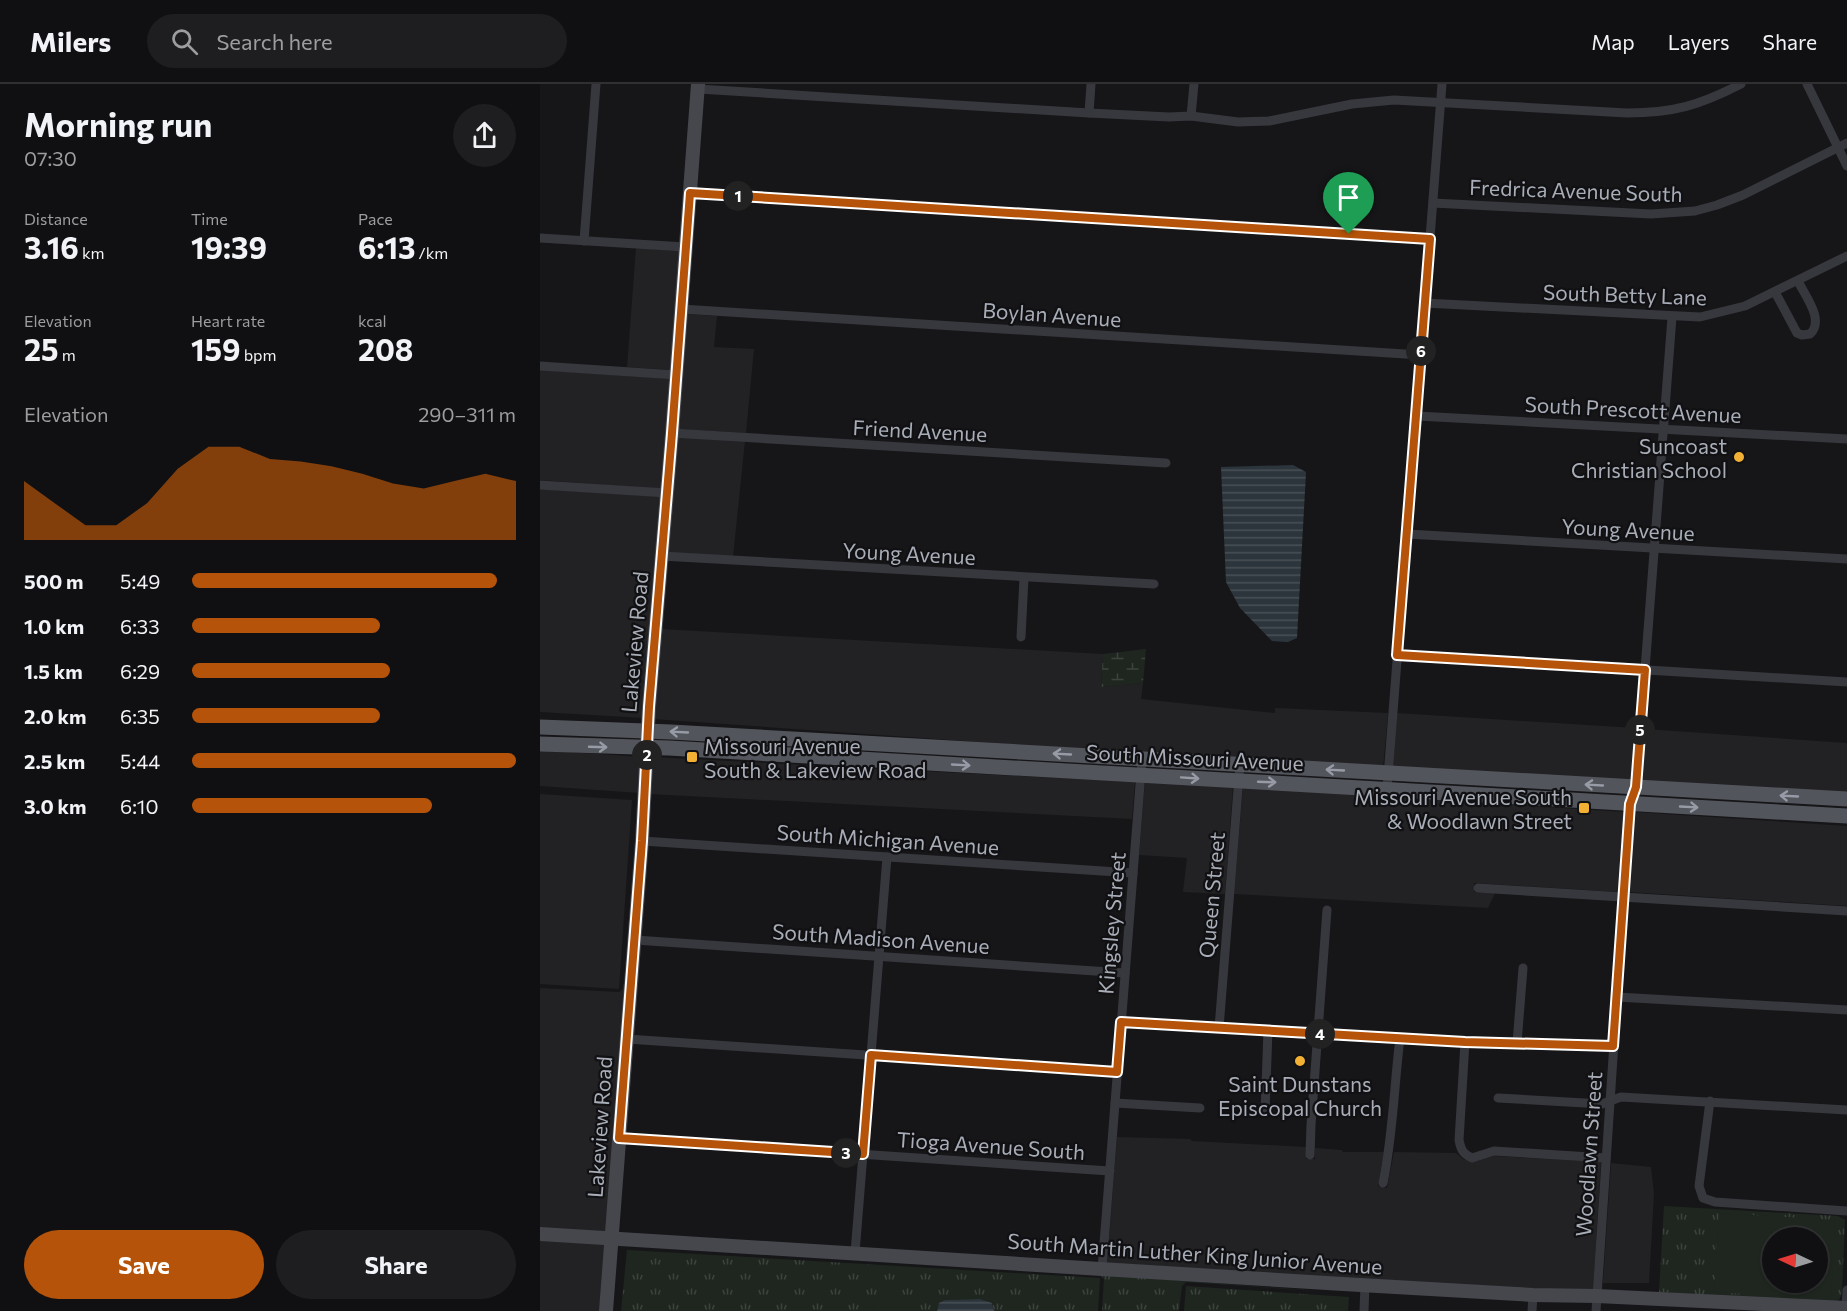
<!DOCTYPE html>
<meta charset="utf-8">
<style>
:root{--surface:#101012;--page:#1e1e20;--text:#f1f3f6;--muted:#9c9d9f;--line:#303032;--accent:#b45309}
body{margin:0;font-family:Commissioner,sans-serif;background:var(--page);color:var(--text);height:100vh;display:flex;flex-direction:column;font-size:22px;white-space:nowrap}
*{box-sizing:border-box;margin:0}
p{font-size:20px;color:var(--muted)}
.icon{flex:none;width:33px;height:33px;fill:none;stroke:currentColor;stroke-width:2;stroke-linecap:round;stroke-linejoin:round}
.map{position:relative;flex:1;overflow:hidden}
.side{display:flex;flex-direction:column;background:var(--surface);width:540px}
.side>*{flex:none}
.needle{width:39px;rotate:274deg}
.tools{position:absolute;left:1222px;top:1143px;display:grid;gap:12px}
.tools a{display:grid;place-items:center;width:66px;height:66px;border-radius:50%;background:var(--surface);box-shadow:0 2px 4px #0004,0 0 0 2px var(--line);font-size:30px}
.pin{position:absolute;display:grid;place-items:center;width:51px;height:51px;color:#fff;margin:-62px -26px;border-radius:50% 50% 50% 0;rotate:-45deg;box-shadow:0 0 6px #0007}
.pin .icon{rotate:45deg}
.km{position:absolute;width:30px;height:30px;margin:-15px;border-radius:50%;background:#222;color:#fff;font-size:16px;line-height:30px;text-align:center}
.round{display:grid;place-items:center;flex:none;width:63px;height:63px;border-radius:32px;background:var(--page)}
.head{display:flex;align-items:center;justify-content:space-between;height:102px;padding:0 24px}
h1{font-size:33px;font-weight:700;line-height:45px}
.metrics{display:grid;grid-template-columns:repeat(3,1fr);gap:9px;height:102px;padding:6px 24px}
.metrics div{display:grid;align-content:center}
.metrics b{font-size:30px;font-weight:700}
.metrics small{font-size:16px;font-weight:400}
.metrics p{font-size:16px}
.chart{height:168px;padding:12px 24px}
.chart p{display:flex;justify-content:space-between}
.chart svg{width:100%;height:108px;margin-top:6px;fill:var(--accent);opacity:.7}
.button{display:flex;gap:12px;margin-top:auto;padding:12px 24px}
.button a{flex:1;height:69px;border-radius:36px;background:var(--accent);color:#fff;font-size:24px;font-weight:700;line-height:69px;text-align:center}
.button a+a{background:var(--page);color:var(--text)}
ul{padding:0 24px;list-style:none;font-size:20px}
li{display:grid;grid-template-columns:96px 72px 1fr;align-items:center;height:45px}
li i{height:15px;border-radius:8px;background:var(--accent)}
header{display:flex;align-items:center;gap:36px;box-sizing:border-box;height:84px;padding:0 30px;background:var(--surface);border-bottom:2px solid var(--line)}
header strong{font-size:28px}
nav{display:flex;gap:33px;margin-inline-start:auto;font-size:21px}
.search{width:420px;height:54px;background:var(--page);display:flex;align-items:center;gap:15px;box-sizing:border-box;padding:0 21px;border-radius:33px;color:var(--muted);font-size:22px}
main{display:flex;flex:1;min-height:0}
.map>svg:first-child{display:block}
.built{fill:#222225}
.wetland{fill:url(#wetland-marsh)}
.park{fill:url(#park-tufts);fill-rule:evenodd}
.pitch{fill:#1e261f;fill-rule:evenodd}
.water{fill:url(#water-rules)}
.lines{fill:none;stroke-linecap:round;stroke-linejoin:round}
.street{stroke:#37383d;stroke-width:9}
.secondary{stroke:#45474d;stroke-width:14}
.primary{stroke:#53555c;stroke-width:15}
.oneway{stroke:#979ba6}
.route-casing{stroke:#fff;stroke-width:12}
.route{stroke:#b45309;stroke-width:8}
.poi-dot{fill:#f2b134;stroke:#111113;stroke-width:2}
.labels{text-anchor:middle;dominant-baseline:central;stroke-width:4.5;stroke-linejoin:round;paint-order:stroke}
.street-label{font-size:21px;fill:#a8adb8;stroke:#111113}
.poi-label{font-size:21px;fill:#a8adb8;stroke:#111113;text-anchor:end}
</style>
<header>
<strong>Milers</strong>
<div class="search"><svg class="icon" aria-label="search" viewBox="0 0 24 24"><circle cx="10" cy="10" r="6"/><path d="M15 15l6 6"/></svg>Search here</div>
<nav><a>Map</a><a>Layers</a><a>Share</a></nav>
</header>
<main>
<section class="side">
<div class="head"><div><h1>Morning run</h1><p>07:30</p></div><a class="round"><svg class="icon" aria-label="share" viewBox="0 0 24 24"><path d="M12 15V3M7 8l5-5 5 5M5 13v7h14v-7"/></svg></a></div>
<div class="metrics">
<div><p>Distance</p><b>3.16<small> km</small></b></div>
<div><p>Time</p><b>19:39</b></div>
<div><p>Pace</p><b>6:13<small> /km</small></b></div>
</div>
<div class="metrics">
<div><p>Elevation</p><b>25<small> m</small></b></div>
<div><p>Heart rate</p><b>159<small> bpm</small></b></div>
<div><p>kcal</p><b>208</b></div>
</div>
<div class="chart"><p><span>Elevation</span>290–311 m</p>
<svg viewBox="0 0 160 44" preserveAspectRatio="none"><path d="M0 44V20L10 29L20 38L30 38L40 29L50 15L60 6L70 6L80 11L90 12L100 14L110 17L120 21L130 23L140 20L150 17L160 20V44z"/></svg>
</div>
<ul>
<li><b>500 m</b>5:49<i style="width:94%"></i></li>
<li><b>1.0 km</b>6:33<i style="width:58%"></i></li>
<li><b>1.5 km</b>6:29<i style="width:61%"></i></li>
<li><b>2.0 km</b>6:35<i style="width:58%"></i></li>
<li><b>2.5 km</b>5:44<i style="width:100%"></i></li>
<li><b>3.0 km</b>6:10<i style="width:74%"></i></li>
</ul>
<div class="button"><a>Save</a><a>Share</a></div>
</section>
<div class="map">
<svg width="1307" height="1227" viewBox="0 0 1307 1227">
<defs>
<pattern id="wetland-marsh" width="20" height="14" patternUnits="userSpaceOnUse" patternTransform="scale(1.5)"><rect width="20" height="14" fill="#1e261f"/><path d="M1 5h8M5 5V1M11 12h8M15 12V8" fill="none" stroke="#3c433d"/></pattern>
<pattern id="park-tufts" width="24" height="20" patternUnits="userSpaceOnUse" patternTransform="scale(1.5)"><rect width="24" height="20" fill="#1e261f"/><path d="M3 7l-1-3M5 7V3M7 7l1-3M15 17l-1-3M17 17v-4M19 17l1-3" fill="none" stroke="#3c433d"/></pattern>
<pattern id="water-rules" width="6" height="5" patternUnits="userSpaceOnUse" patternTransform="scale(1.5)"><rect width="6" height="5" fill="#2c353c"/><path d="M0 2.5h6" fill="none" stroke="#485056"/></pattern>
</defs>
<rect width="100%" height="100%" fill="#161618"/>
<g class="built">
<path d="M 96,164 L 140,167 L 132,286 L 87,283 Z"/>
<path d="M 146,230 L 177,232 L 174,263 L 214,265 L 206,349 L 137,345 Z"/>
<path d="M 0,286 L 132,295 L 123,405 L 0,396 Z"/>
<path d="M 136,353 L 205,357 L 193,473 L 126,469 Z"/>
<path d="M 0,405 L 122,413 L 104,634 L 0,628 Z"/>
<path d="M 121,545 L 563,570 L 561,603 L 603,599 L 601,615 L 735,629 L 735,624 L 848,629 L 843,684 L 678,675 L 113,635 Z"/>
<path d="M 857,629 L 1095,644 L 1091,699 L 853,685 Z"/>
<path d="M 1105,645 L 1307,659 L 1307,711 L 1101,699 Z"/>
<path d="M 0,666 L 102,673 L 100,709 L 0,702 Z"/>
<path d="M 111,673 L 595,698 L 592,735 L 109,710 Z"/>
<path d="M 605,698 L 693,702 L 685,810 L 643,808 L 647,774 L 599,771 Z"/>
<path d="M 703,703 L 1085,728 L 1079,808 L 934,799 L 934,808 L 955,809 L 948,824 L 694,810 Z"/>
<path d="M 0,710 L 92,716 L 79,905 L 0,900 Z"/>
<path d="M 1094,728 L 1307,742 L 1307,822 L 1089,808 Z"/>
<path d="M 83,900 L 86,900 L 68,1151 L 0,1146 L 0,904 L 79,908 L 83,905 Z"/>
<path d="M 577,1053 L 650,1055 L 652,1057 L 766,1063 L 766,1075 L 775,1075 L 775,1064 L 802,1066 L 803,1068 L 844,1068 L 838,1102 L 847,1104 L 854,1068 L 916,1069 L 923,1075 L 933,1078 L 954,1072 L 1061,1078 L 1053,1208 L 567,1181 Z"/>
<path d="M 1071,1079 L 1111,1083 L 1114,1110 L 1109,1199 L 1063,1199 Z"/>
<path d="M 0,1154 L 67,1159 L 62,1227 L 0,1227 Z"/>
</g>
<path class="wetland" d="M 606,565 L 603,599 L 561,603 L 563,570 Z"/>
<g class="park">
<path d="M 1124,1122 L 1298,1132 L 1305,1136 L 1302,1209 L 1299,1216 L 1293,1218 L 1119,1208 ZM 1233,1154 L 1278,1154 L 1278,1198 L 1233,1198 Z"/>
<path d="M 87,1166 L 560,1194 L 558,1227 L 454,1227 L 452,1219 L 440,1215 L 405,1216 L 397,1225 L 397,1227 L 81,1227 Z"/>
<path d="M 432,1181 L 779,1207 L 646,1198 L 642,1202 L 639,1227 L 562,1227 L 564,1195 L 560,1191 Z"/>
<path d="M 646,1202 L 809,1213 L 808,1227 L 644,1227 Z"/>
</g>
<g class="pitch">
<path d="M 1179,1129 L 1295,1136 L 1291,1215 L 1174,1208 ZM 1233,1154 L 1278,1154 L 1278,1198 L 1233,1198 Z"/>
<path d="M 334,1217 L 363,1219 L 363,1227 L 333,1227 Z"/>
</g>
<g class="water">
<path d="M 753,381 L 766,388 L 757,554 L 748,558 L 732,557 L 700,524 L 686,498 L 681,383 Z"/>
<path d="M 440,1215 L 452,1219 L 454,1227 L 397,1227 L 399,1219 L 405,1216 Z"/>
</g>
<g class="lines">
<g class="street">
<path d="M 1267,0 L 1307,82"/>
<path d="M 158,5 L 549,29 L 629,33 L 651,32 L 698,38 L 729,37 L 812,20 L 854,16 L 1087,29 C 1134,29 1160,21 1201,0"/>
<path d="M 549,29 L 551,0"/>
<path d="M 651,32 L 654,0"/>
<path d="M 150,109 L 890,155"/>
<path d="M 893,119 L 1111,130 L 1155,127 L 1177,121 L 1203,111 L 1307,59"/>
<path d="M 0,154 L 145,163"/>
<path d="M 44,157 L 56,0"/>
<path d="M 1235,208 L 1257,249 L 1262,251 L 1270,250 C 1285,236 1265,212 1258,197"/>
<path d="M 885,219 L 1160,233 L 1205,222 L 1307,172"/>
<path d="M 141,225 L 881,271"/>
<path d="M 0,282 L 137,291"/>
<path d="M 877,332 L 1307,355"/>
<path d="M 132,349 L 626,379"/>
<path d="M 0,401 L 127,409"/>
<path d="M 867,450 L 1307,475"/>
<path d="M 121,472 L 614,500"/>
<path d="M 481,553 L 484,494"/>
<path d="M 857,571 L 1307,598"/>
<path d="M 847,705 L 902,0"/>
<path d="M 102,757 L 593,789"/>
<path d="M 938,804 L 1307,827"/>
<path d="M 95,856 L 585,889"/>
<path d="M 1077,913 L 1307,926"/>
<path d="M 581,938 L 925,958 L 1073,962"/>
<path d="M 679,944 L 700,680"/>
<path d="M 87,955 L 577,988"/>
<path d="M 925,958 L 919,1056 C 921,1066 923,1070 932,1074 L 954,1067 L 1066,1074"/>
<path d="M 977,959 L 983,884"/>
<path d="M 958,1014 L 1062,1020 L 1081,1013 L 1307,1026"/>
<path d="M 1170,1017 L 1159,1102 L 1163,1114 L 1175,1118 L 1307,1127"/>
<path d="M 575,1019 L 660,1024"/>
<path d="M 725,1028 L 728,946"/>
<path d="M 79,1054 L 570,1087"/>
<path d="M 770,1071 L 771,1041 L 787,826"/>
<path d="M 843,1099 C 853,1052 854,1002 860,954"/>
<path d="M 315,1169 L 347,773"/>
<path d="M 562,1185 L 602,675"/>
<path d="M 1306,1224 L 1307,1206"/>
<path d="M 824,1227 L 825,1201"/>
<path d="M 992,1227 L 993,1211"/>
<path d="M 1056,1227 L 1090,720 L 1096,703 L 1132,233"/>
</g>
<g class="secondary">
<path d="M 0,1150 L 803,1200 L 993,1211 L 1057,1212 L 1307,1224"/>
<path d="M 66,1227 L 102,757 L 109,623 L 132,349 L 158,0"/>
</g>
<g class="primary">
<path d="M 0,643 L 131,648 L 1307,715"/>
<path d="M 0,660 L 129,664 L 1307,732"/>
</g>
</g>
<defs><path id="oneway-shaft" d="M-6 0H5M1.5-3L5.5 0L1.5 3" fill="none" stroke-width="1.6" stroke-linecap="round" stroke-linejoin="round" transform="scale(1.5)"/></defs>
<g class="oneway">
<use href="#oneway-shaft" transform="translate(139 648) rotate(-177)"/>
<use href="#oneway-shaft" transform="translate(58 663) rotate(2)"/>
<use href="#oneway-shaft" transform="translate(522 670) rotate(-177)"/>
<use href="#oneway-shaft" transform="translate(421 681) rotate(3)"/>
<use href="#oneway-shaft" transform="translate(795 686) rotate(-177)"/>
<use href="#oneway-shaft" transform="translate(650 694) rotate(4)"/>
<use href="#oneway-shaft" transform="translate(727 698) rotate(2)"/>
<use href="#oneway-shaft" transform="translate(1054 701) rotate(-177)"/>
<use href="#oneway-shaft" transform="translate(1249 712) rotate(-177)"/>
<use href="#oneway-shaft" transform="translate(1149 723) rotate(3)"/>
</g>
<g class="lines">
<g class="route-casing">
<path id="route" d="M 150,109 L 890,155 L 857,571 L 1105,586 L 1096,703 L 1090,720 L 1073,962 L 925,958 L 581,938 L 577,988 L 331,971 L 323,1070 L 79,1054 L 102,757 L 109,623 L 132,349 Z"/>
</g>
<use href="#route" class="route"/>
</g>
<g class="poi-dot">
<circle cx="1199" cy="373" r="6"/>
<rect x="146" y="667" width="12" height="12" rx="3"/>
<rect x="1038" y="718" width="12" height="12" rx="3"/>
<circle cx="760" cy="977" r="6"/>
</g>
<g class="labels">
<g class="street-label">
<text transform="translate(1036 106) rotate(2)">Fredrica Avenue South</text>
<text transform="translate(1085 210) rotate(2)">South Betty Lane</text>
<text transform="translate(512 230) rotate(4)">Boylan Avenue</text>
<text transform="translate(1093 325) rotate(3)">South Prescott Avenue</text>
<text transform="translate(380 346) rotate(3)">Friend Avenue</text>
<text transform="translate(1088 445) rotate(3)">Young Avenue</text>
<text transform="translate(369 469) rotate(3)">Young Avenue</text>
<text transform="translate(94 558) rotate(-85)">Lakeview Road</text>
<text transform="translate(655 673) rotate(3)">South Missouri Avenue</text>
<text transform="translate(348 755) rotate(4)">South Michigan Avenue</text>
<text transform="translate(671 811) rotate(-85)">Queen Street</text>
<text transform="translate(571 839) rotate(-85)">Kingsley Street</text>
<text transform="translate(341 854) rotate(4)">South Madison Avenue</text>
<text transform="translate(59 1043) rotate(-86)">Lakeview Road</text>
<text transform="translate(451 1061) rotate(4)">Tioga Avenue South</text>
<text transform="translate(1048 1070) rotate(-86)">Woodlawn Street</text>
<text transform="translate(655 1169) rotate(4)">South Martin Luther King Junior Avenue</text>
</g>
<g class="poi-label">
<text x="1187" y="361">Suncoast<tspan x="1187" dy="24">Christian School</tspan></text>
<text x="164" y="661" text-anchor="start">Missouri Avenue<tspan x="164" dy="24">South &amp; Lakeview Road</tspan></text>
<text x="1032" y="712">Missouri Avenue South<tspan x="1032" dy="24">&amp; Woodlawn Street</tspan></text>
<text x="760" y="999" text-anchor="middle">Saint Dunstans<tspan x="760" dy="24">Episcopal Church</tspan></text>
</g>
</g>
</svg>
<div class="tools">
<a><svg class="needle" viewBox="-14 -14 28 28"><path d="M0-13l5 13h-10z" fill="#e53935"/><path d="M0 13l5-13h-10z" fill="#9c9d9f"/></svg></a>
</div>
<div class="pin" style="left:809px;top:150px;background:#1e9e55"><svg class="icon" aria-label="arrive" viewBox="0 0 24 24"><path d="M6 21V4h12l-3 4 3 4H6"/></svg></div>
<b class="km" style="left:198px;top:112px">1</b>
<b class="km" style="left:107px;top:671px">2</b>
<b class="km" style="left:306px;top:1069px">3</b>
<b class="km" style="left:780px;top:950px">4</b>
<b class="km" style="left:1100px;top:646px">5</b>
<b class="km" style="left:881px;top:267px">6</b>
</div>
</main>
